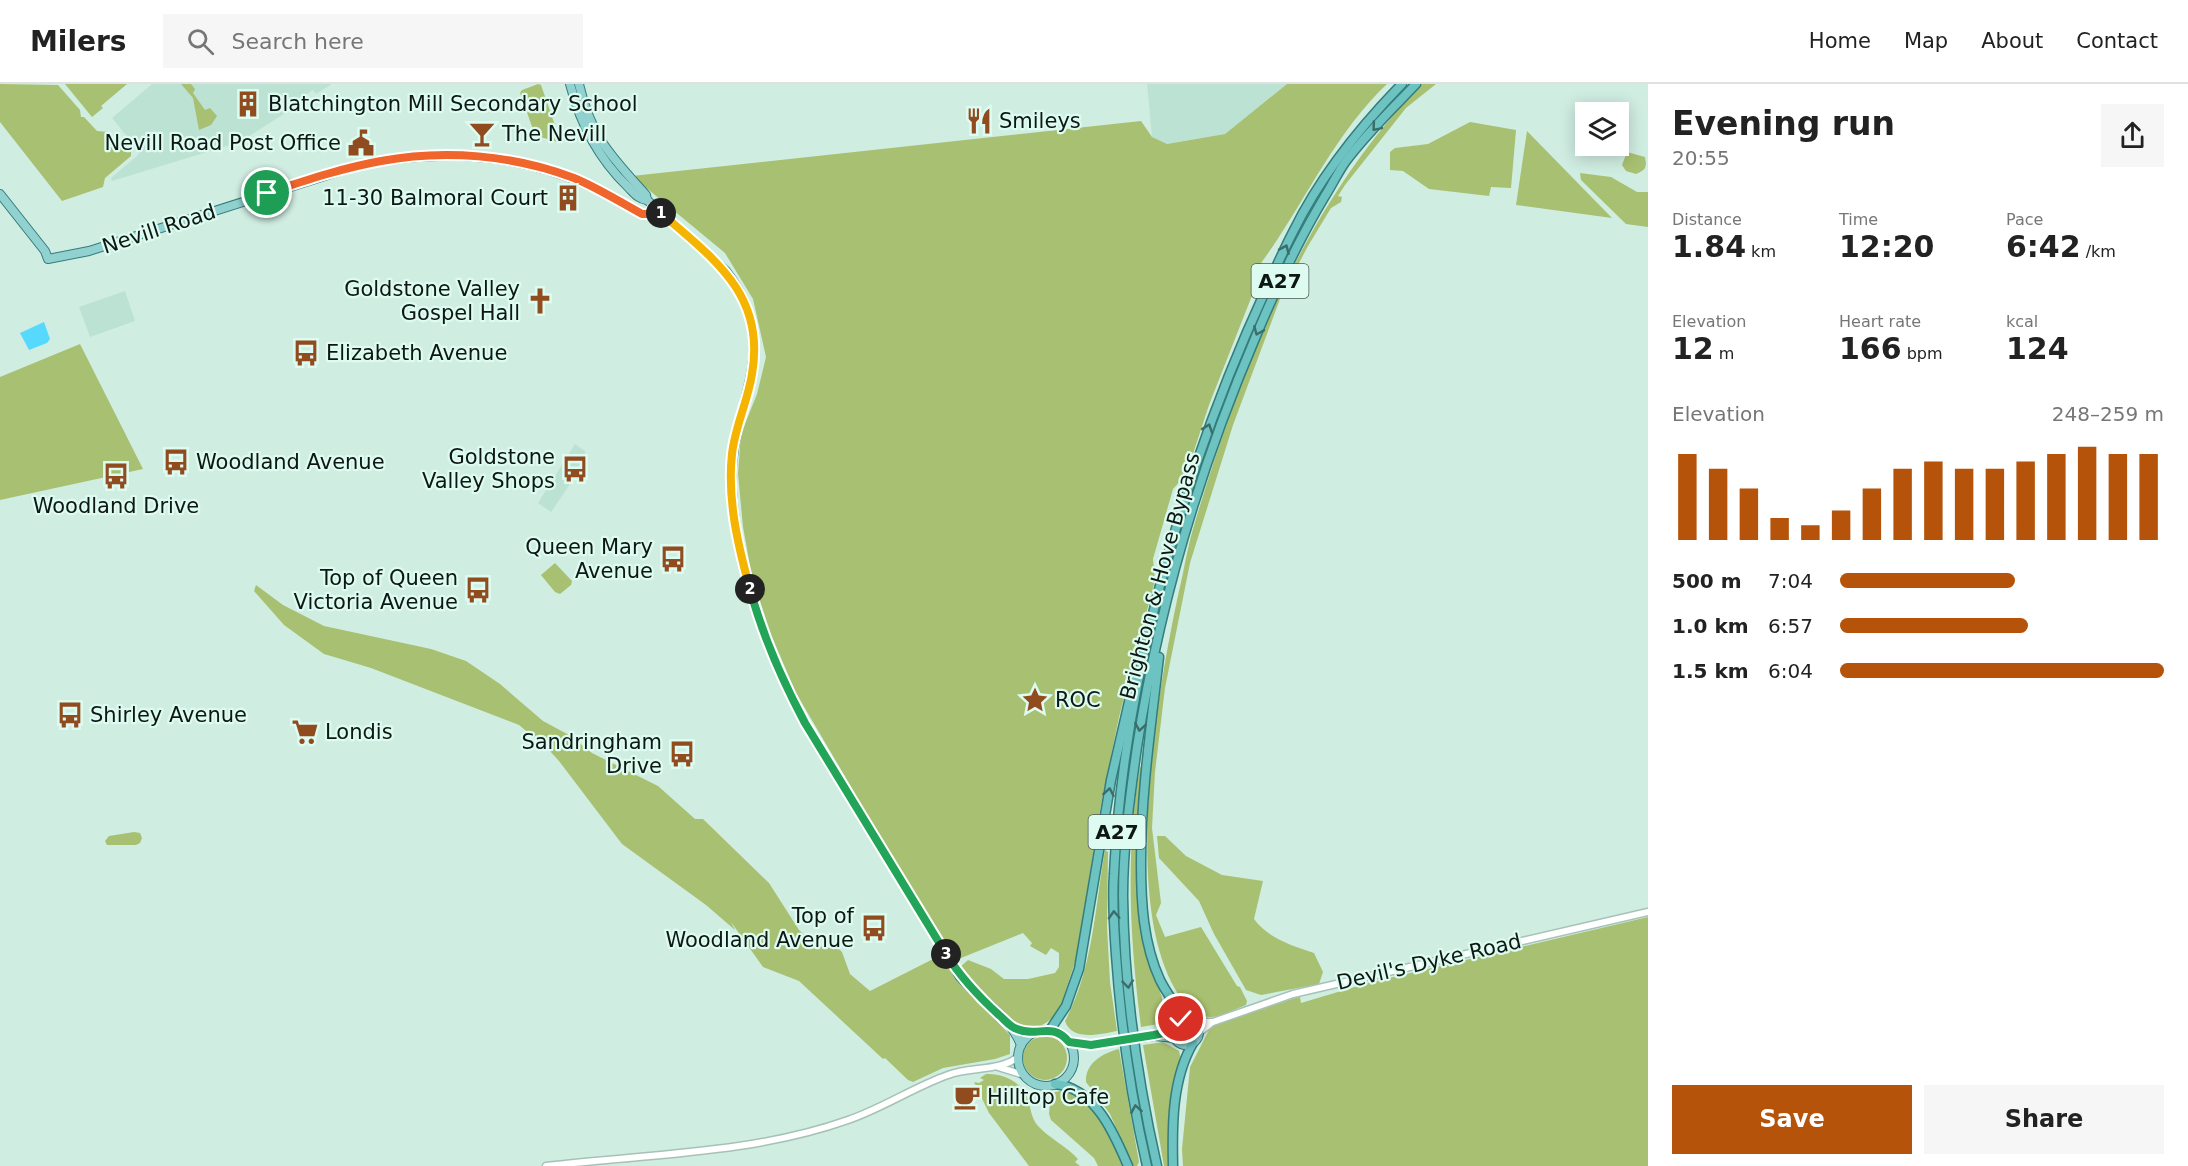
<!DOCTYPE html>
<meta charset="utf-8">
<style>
:root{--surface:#fff;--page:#f6f6f6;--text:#222;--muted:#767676;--line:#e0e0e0;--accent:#b45309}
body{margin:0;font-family:"DejaVu Sans",sans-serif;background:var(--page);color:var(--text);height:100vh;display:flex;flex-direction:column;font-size:22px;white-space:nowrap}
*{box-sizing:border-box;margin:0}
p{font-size:20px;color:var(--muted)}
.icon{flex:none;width:33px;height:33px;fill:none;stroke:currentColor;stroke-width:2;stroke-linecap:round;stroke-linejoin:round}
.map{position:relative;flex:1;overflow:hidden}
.drawer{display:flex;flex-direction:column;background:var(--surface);width:540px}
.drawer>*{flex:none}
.tools{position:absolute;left:1575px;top:18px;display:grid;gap:12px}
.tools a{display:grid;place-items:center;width:54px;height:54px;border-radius:0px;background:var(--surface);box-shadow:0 3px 15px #0003;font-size:30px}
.pin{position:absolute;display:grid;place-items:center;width:51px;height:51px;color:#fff;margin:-26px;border:3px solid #fff;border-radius:50%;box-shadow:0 2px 6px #0007}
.km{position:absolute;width:30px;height:30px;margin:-15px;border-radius:50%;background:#222;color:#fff;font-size:16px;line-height:30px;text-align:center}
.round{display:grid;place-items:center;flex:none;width:63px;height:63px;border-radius:0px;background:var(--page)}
.head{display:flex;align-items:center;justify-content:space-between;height:102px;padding:0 24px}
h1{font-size:33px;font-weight:600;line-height:45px}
.stats{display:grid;grid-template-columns:repeat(3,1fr);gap:9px;height:102px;padding:6px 24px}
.stats div{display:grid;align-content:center}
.stats b{font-size:30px;font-weight:600}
.stats small{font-size:16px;font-weight:400}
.stats p{font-size:16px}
.chart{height:168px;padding:12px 24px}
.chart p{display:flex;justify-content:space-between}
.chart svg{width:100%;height:108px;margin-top:6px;stroke:var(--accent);stroke-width:6}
.cta{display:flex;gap:12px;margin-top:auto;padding:12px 24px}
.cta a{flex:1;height:69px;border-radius:0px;background:var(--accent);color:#fff;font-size:24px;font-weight:600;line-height:69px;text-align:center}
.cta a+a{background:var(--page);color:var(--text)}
ul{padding:0 24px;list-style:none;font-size:20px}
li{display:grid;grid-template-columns:96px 72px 1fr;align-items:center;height:45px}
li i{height:15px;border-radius:8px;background:var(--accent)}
header{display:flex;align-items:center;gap:36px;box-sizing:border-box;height:84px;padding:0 30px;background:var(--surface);border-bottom:2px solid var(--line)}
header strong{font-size:28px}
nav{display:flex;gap:33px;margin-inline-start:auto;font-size:21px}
.search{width:420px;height:54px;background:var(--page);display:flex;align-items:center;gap:15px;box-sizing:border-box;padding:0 21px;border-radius:0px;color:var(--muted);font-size:22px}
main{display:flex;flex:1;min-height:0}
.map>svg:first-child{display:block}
.built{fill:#bce2d4}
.green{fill:#a8c071}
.water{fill:#56d9fc}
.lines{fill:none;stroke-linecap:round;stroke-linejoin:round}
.tertiary-casing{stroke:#a6c2b8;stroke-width:9}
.primary-casing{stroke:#337d7b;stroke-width:10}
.trunk-casing{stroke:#337d7b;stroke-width:11}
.tertiary{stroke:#fff;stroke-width:6}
.primary{stroke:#91d2d1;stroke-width:8}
.trunk{stroke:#6cc3c2;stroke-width:8}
.primary-bridge-casing{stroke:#337d7b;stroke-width:10;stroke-linecap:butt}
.primary-bridge{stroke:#91d2d1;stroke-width:8}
.oneway{stroke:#3c6d6a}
.split-1-casing{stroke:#fff;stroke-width:12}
.split-2-casing{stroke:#fff;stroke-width:12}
.split-3-casing{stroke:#fff;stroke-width:12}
.split-4-casing{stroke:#fff;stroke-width:12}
.split-1{stroke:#f0652b;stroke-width:8}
.split-2{stroke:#f5b400;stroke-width:8}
.split-3{stroke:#22a559;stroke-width:8}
.split-4{stroke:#22a559;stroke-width:8}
.labels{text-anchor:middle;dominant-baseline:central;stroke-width:4.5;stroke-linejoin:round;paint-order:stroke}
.shield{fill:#ddfbf0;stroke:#4b5b55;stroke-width:1.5}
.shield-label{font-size:20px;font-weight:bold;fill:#0d1713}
.poi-label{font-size:21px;fill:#0d1713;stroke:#ddfbf0;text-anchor:start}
.street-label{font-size:21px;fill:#0d1713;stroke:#ddfbf0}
</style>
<header>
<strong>Milers</strong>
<div class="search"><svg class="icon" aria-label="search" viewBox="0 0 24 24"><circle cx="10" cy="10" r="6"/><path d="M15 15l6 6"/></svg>Search here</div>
<nav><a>Home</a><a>Map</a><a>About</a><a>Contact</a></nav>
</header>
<main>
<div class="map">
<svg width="1648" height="1082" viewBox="0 0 1648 1082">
<rect width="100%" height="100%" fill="#d0ede2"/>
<g class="built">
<path d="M 152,0 L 332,0 L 316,10 L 313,6 L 304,12 L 306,16 L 240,58 L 112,97 L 111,94 L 138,71 L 139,67 L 112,34 Z"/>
<path d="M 1147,0 L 1287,0 L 1225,50 L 1166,60 L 1152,53 Z"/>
<path d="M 125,207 L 135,237 L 90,253 L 79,223 Z"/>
<path d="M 575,360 L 585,367 L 585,372 L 568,403 L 551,428 L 538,419 Z"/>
</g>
<g class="green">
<path d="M 0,0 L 58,1 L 80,26 L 81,33 L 84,33 L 97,47 L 108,48 L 124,67 L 131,67 L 131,72 L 105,94 L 103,103 L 62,117 L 0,38 Z"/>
<path d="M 65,0 L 127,0 L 101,22 L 103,24 L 92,33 Z"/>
<path d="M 181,0 L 191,0 L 195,5 L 193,9 L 205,26 L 210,24 L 217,32 L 211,41 L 199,46 L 193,14 Z"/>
<path d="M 538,0 L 541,1 L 558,50 L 560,56 L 558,58 L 537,52 L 534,48 L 520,9 L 522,6 Z"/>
<path d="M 1287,0 L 1387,0 C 1333,51 1304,121 1261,179 L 1264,181 L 1209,321 L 1186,391 L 1173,405 L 1153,475 L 1155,496 L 1119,633 L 1101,721 L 1076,875 L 1059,927 C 1050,938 1035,948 1021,943 C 1003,938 970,900 958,885 L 968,876 L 991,885 L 1004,895 L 1028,895 L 1055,889 L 1059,883 L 1059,869 L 1051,864 L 1046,871 L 1030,862 L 1032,859 L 1023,849 L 956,876 L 887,764 L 796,609 L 772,553 L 752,493 L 743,443 L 738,390 L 741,350 L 757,310 L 766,273 L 753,215 L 725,169 L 632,92 L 1141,37 L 1152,53 L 1167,60 L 1225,50 Z"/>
<path d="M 1421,0 L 1436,0 L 1406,24 L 1345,101 L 1338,112 L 1342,113 L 1341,118 L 1331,124 L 1308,162 L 1280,215 L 1233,341 L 1190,479 L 1165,604 L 1155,688 L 1152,744 L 1161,819 L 1156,831 L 1165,853 L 1201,843 L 1237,902 L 1240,903 L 1247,917 L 1246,921 C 1235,925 1222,933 1211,933 C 1193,933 1183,918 1175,905 C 1122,812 1157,609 1179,507 C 1184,487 1187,465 1193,445 C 1213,377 1236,309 1264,245 C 1304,153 1352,73 1421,0 Z"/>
<path d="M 1470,38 L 1516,46 L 1511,104 L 1491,103 L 1489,112 L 1429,105 L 1403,87 L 1390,86 L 1390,68 L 1395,64 L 1428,60 Z"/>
<path d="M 1527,47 L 1612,134 L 1516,121 Z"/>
<path d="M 1627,68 L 1645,73 C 1647,83 1646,86 1636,90 L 1626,87 L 1622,81 Z"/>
<path d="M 1580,89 L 1611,93 L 1637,108 L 1648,108 L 1648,143 L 1626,140 L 1581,96 Z"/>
<path d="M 80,260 L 143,385 L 0,416 L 0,293 Z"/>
<path d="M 555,479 L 572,497 L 571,501 L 560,510 L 555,508 L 541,491 Z"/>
<path d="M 256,501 L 283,521 L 324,542 L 431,565 L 466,577 L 500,600 L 543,637 L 569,651 L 592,669 L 658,702 L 695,735 L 703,735 L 769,799 L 799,846 L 817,862 L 839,865 L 842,868 L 850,890 L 870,907 L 939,872 L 974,913 L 1010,951 L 1010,970 L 995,975 L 943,984 L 913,998 L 908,996 L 885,974 L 883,975 L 799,897 L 763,883 L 731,838 L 735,846 L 706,821 L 622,760 L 559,677 L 548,665 L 519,641 L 371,584 L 324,570 L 284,541 L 254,507 Z"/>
<path d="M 1140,683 L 1142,684 L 1137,750 L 1138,811 L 1145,866 L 1162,913 L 1165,939 L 1141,943 C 1130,857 1125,769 1140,683 Z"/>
<path d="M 134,748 L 140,749 L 142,754 L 140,759 L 136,761 L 107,761 L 105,757 L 109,752 Z"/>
<path d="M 1157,752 L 1165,752 L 1186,772 L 1222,791 L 1263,797 L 1254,835 C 1269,855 1291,861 1314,869 L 1323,888 L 1319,900 L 1261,911 L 1246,906 L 1214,850 L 1199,817 L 1159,774 Z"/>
<path d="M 1105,766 L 1108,768 L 1107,843 L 1110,898 L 1117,947 C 1101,950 1072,958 1065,937 C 1093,885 1095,823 1105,766 Z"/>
<path d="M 1648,833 L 1648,1082 L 1183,1082 L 1182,1065 L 1190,983 L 1211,942 L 1295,914 L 1300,913 L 1301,919 L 1368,899 Z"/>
<circle cx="1045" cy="974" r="22"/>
<path d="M 1163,958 L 1179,967 L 1181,975 L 1174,1005 L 1171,1082 L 1164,1082 L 1143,961 Z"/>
<path d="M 1119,965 L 1139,1078 L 1137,1082 L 1133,1082 L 1110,1030 L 1086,998 C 1085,979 1103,969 1119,965 Z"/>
<path d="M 986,990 C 1003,989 1022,998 1028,1015 C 1031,1025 1031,1034 1038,1042 C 1049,1054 1066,1062 1078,1075 L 1075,1078 L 1080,1082 L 1029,1082 L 989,1029 L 974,998 L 979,999 L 984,996 L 980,994 Z"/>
<path d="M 1070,1005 L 1088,1019 L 1109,1050 L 1124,1082 L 1098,1082 L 1094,1074 L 1051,1036 L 1049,1030 L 1051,1009 Z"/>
</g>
<path class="water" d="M 44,238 L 50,255 L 47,259 L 29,266 L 20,249 Z"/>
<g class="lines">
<g class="tertiary-casing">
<g id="tertiary">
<path d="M 1196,938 L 1213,938 L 1293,910 L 1648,828"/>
<path d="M 1200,948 L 1210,940"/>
<path d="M 998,983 L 1024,991"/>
<path d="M 546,1082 C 647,1070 752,1070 848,1036 C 883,1024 914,1003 948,991 C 970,982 999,988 1018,973"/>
</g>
</g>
<g class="primary-casing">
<g id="primary">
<path d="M 570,0 C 580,39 599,75 628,103 C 634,109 638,115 647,116"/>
<path d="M 579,0 C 591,53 611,72 646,111 L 647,116 L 726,187 C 788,267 726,322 732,406 C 737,488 767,567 805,639 L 960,893 C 980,915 1010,933 1021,961"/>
<path d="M 0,110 L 45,167 L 48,175 L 89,167 L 353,83 C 431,65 511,68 586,100 C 606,108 623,120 642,130 L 648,130 L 654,123"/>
<circle cx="1186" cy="948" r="13"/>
<circle cx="1046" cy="974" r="28"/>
<path d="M 1154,952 L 1175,954"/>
<path d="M 1069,958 L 1091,961"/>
</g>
</g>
<g class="trunk-casing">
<g id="trunk">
<path d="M 1159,573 C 1151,642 1141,709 1141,779 C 1141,818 1143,859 1160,896 C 1167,910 1176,922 1185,934"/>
<path d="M 1050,946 L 1066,922 L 1079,885 L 1111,696 L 1134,596"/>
<path d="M 1055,1000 C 1095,1004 1114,1049 1128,1082"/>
<path d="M 1147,1082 C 1131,1013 1121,942 1116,871 C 1114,844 1112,817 1114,790 C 1123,607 1175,416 1247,248 C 1262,215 1276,181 1293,148 C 1319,95 1360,43 1402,0"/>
<path d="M 1157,1082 C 1137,994 1124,902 1123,812 C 1123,763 1130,712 1137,663 C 1159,521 1200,383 1256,252 C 1276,204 1298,157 1325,112 C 1332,101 1338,88 1346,77 C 1366,50 1392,25 1416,0"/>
<path d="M 1173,1082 C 1172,1041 1172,995 1193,959"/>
</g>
</g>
<use href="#tertiary" class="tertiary"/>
<use href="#primary" class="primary"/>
<use href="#trunk" class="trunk"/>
<g class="primary-bridge-casing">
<path id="primary-bridge" d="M 1091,961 L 1154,952"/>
</g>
<use href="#primary-bridge" class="primary-bridge"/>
</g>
<defs><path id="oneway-chevron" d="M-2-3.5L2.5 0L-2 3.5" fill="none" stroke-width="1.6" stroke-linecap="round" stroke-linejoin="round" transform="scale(1.5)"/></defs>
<g class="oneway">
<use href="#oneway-chevron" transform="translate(1376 43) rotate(130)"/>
<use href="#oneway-chevron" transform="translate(1285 165) rotate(-66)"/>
<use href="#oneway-chevron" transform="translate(1258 247) rotate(113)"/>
<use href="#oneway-chevron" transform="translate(1208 344) rotate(-71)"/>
<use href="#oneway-chevron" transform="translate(1140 643) rotate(100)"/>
<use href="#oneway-chevron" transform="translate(1109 708) rotate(-80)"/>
<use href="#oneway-chevron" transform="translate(1114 831) rotate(-92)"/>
<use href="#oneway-chevron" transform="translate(1128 900) rotate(84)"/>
<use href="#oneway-chevron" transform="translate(1136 1025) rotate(-100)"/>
</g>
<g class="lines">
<g class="split-1-casing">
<path id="split-1" d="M 267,109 C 304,97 342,84 381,77 C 444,65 514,71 574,94 C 598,104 620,118 642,130 L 648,130 L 654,123 L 661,129"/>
</g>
<g class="split-2-casing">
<path id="split-2" d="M 661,129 C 714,175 766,211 752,290 C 748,317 735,342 732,370 C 727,415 738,462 750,505"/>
</g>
<g class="split-3-casing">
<path id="split-3" d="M 750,505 C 763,553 782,596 805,639 L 946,870"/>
</g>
<g class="split-4-casing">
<path id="split-4" d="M 946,870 C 961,894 978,912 999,931 C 1005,936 1010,943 1017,945 C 1038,954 1051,937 1069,958 L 1091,961 L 1154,951 L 1168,948 L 1181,935"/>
</g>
<use href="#split-1" class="split-1"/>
<use href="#split-2" class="split-2"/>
<use href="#split-3" class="split-3"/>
<use href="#split-4" class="split-4"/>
</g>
<defs>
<g id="building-bare" transform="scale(2.07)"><path d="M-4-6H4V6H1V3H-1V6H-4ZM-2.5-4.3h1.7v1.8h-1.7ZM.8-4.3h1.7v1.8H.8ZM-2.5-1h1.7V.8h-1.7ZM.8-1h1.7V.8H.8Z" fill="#904c1f" stroke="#ddfbf0" stroke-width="2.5" paint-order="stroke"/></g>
<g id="restaurant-bare" transform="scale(2.07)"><path d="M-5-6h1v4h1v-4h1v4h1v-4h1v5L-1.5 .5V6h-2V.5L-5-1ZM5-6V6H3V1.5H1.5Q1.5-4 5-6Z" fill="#904c1f" stroke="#ddfbf0" stroke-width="2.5" paint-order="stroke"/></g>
<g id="bar-bare" transform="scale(2.07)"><path d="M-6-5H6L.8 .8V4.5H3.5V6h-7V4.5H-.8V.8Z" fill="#904c1f" stroke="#ddfbf0" stroke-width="2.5" paint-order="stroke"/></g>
<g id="civic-bare" transform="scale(2.07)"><path d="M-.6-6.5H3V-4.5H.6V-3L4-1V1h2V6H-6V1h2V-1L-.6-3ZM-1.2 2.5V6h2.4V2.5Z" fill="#904c1f" stroke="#ddfbf0" stroke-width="2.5" paint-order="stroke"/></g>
<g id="church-bare" transform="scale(2.07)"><path d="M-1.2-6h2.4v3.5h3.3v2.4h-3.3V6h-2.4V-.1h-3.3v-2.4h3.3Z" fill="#904c1f" stroke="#ddfbf0" stroke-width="2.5" paint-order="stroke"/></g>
<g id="bus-bare" transform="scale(2.07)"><path d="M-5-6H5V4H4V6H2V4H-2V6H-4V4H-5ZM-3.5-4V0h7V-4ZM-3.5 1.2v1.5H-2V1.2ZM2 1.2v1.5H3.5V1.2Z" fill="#904c1f" stroke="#ddfbf0" stroke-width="2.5" paint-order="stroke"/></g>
<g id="sight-bare" transform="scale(2.07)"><path d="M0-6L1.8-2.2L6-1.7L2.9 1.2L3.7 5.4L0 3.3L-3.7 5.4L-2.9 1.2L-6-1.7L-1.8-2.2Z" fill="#904c1f" stroke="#ddfbf0" stroke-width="2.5" paint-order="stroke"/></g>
<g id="supermarket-bare" transform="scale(2.07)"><path d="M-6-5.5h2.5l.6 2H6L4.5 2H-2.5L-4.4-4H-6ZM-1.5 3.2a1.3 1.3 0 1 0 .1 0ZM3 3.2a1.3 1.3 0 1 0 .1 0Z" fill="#904c1f" stroke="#ddfbf0" stroke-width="2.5" paint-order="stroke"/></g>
<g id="cafe-bare" transform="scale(2.07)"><path d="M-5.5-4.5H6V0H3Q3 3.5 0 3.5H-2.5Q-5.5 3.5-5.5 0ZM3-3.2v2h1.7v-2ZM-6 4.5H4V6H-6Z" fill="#904c1f" stroke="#ddfbf0" stroke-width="2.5" paint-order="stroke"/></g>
</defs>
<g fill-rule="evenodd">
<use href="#building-bare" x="248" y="20"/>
<use href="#restaurant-bare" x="979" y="37"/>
<use href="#bar-bare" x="482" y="50"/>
<use href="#civic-bare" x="361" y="59"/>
<use href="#building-bare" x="568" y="114"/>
<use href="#church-bare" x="540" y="217"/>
<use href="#bus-bare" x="306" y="269"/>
<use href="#bus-bare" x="176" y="378"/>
<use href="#bus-bare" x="575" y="385"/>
<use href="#bus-bare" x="116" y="392"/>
<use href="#bus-bare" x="673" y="475"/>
<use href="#bus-bare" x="478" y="506"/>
<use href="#sight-bare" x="1035" y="616"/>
<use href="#bus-bare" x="70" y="631"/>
<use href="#supermarket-bare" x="305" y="648"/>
<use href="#bus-bare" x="682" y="670"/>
<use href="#bus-bare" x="874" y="844"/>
<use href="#cafe-bare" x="967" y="1013"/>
</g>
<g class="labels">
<g class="shield">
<rect x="1251.5" y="180" width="57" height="34" rx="4.5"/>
<rect x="1088.5" y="731" width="57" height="34" rx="4.5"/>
</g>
<g class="shield-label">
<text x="1280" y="197">A27</text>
<text x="1117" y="748">A27</text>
</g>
<g class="poi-label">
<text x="268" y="20">Blatchington Mill Secondary School</text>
<text x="999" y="37">Smileys</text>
<text x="502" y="50">The Nevill</text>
<text x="341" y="59" text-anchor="end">Nevill Road Post Office</text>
<text x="548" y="114" text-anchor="end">11-30 Balmoral Court</text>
<text x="520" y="205" text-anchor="end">Goldstone Valley<tspan x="520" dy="24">Gospel Hall</tspan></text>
<text x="326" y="269">Elizabeth Avenue</text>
<text x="555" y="373" text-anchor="end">Goldstone<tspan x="555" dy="24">Valley Shops</tspan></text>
<text x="196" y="378">Woodland Avenue</text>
<text x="116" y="422" text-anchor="middle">Woodland Drive</text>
<text x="653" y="463" text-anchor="end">Queen Mary<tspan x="653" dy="24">Avenue</tspan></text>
<text x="458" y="494" text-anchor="end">Top of Queen<tspan x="458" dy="24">Victoria Avenue</tspan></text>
<text x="1055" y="616">ROC</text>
<text x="90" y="631">Shirley Avenue</text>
<text x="325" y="648">Londis</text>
<text x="662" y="658" text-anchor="end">Sandringham<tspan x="662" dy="24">Drive</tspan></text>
<text x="854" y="832" text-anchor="end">Top of<tspan x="854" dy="24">Woodland Avenue</tspan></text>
<text x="987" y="1013">Hilltop Cafe</text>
</g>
<g class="street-label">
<text transform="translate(159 145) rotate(-18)">Nevill Road</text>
<text transform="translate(1160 492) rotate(-75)">Brighton &amp; Hove Bypass</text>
<text transform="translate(1429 878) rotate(-13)">Devil's Dyke Road</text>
</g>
</g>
</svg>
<div class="tools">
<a><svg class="icon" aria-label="layers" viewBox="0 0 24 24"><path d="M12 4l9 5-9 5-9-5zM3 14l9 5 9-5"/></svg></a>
</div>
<div class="pin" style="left:267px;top:109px;background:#1e9e55"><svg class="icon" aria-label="arrive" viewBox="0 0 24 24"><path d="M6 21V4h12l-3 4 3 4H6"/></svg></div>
<div class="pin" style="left:1181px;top:935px;background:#d93025"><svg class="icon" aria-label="check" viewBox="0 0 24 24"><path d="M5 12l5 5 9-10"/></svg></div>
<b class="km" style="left:661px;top:129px">1</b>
<b class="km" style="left:750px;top:505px">2</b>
<b class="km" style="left:946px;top:870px">3</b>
</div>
<section class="drawer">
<div class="head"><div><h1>Evening run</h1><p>20:55</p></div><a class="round"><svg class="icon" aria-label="share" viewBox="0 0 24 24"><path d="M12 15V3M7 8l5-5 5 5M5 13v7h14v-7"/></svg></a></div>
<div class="stats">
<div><p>Distance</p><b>1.84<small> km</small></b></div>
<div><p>Time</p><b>12:20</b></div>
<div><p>Pace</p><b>6:42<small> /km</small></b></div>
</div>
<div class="stats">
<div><p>Elevation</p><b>12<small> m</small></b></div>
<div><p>Heart rate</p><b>166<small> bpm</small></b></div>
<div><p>kcal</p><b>124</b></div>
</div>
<div class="chart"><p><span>Elevation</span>248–259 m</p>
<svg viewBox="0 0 160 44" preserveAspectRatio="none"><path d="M5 44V9M15 44V15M25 44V23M35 44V35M45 44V38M55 44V32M65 44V23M75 44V15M85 44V12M95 44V15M105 44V15M115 44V12M125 44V9M135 44V6M145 44V9M155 44V9"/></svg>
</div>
<ul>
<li><b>500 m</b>7:04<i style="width:54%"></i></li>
<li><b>1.0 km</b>6:57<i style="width:58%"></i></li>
<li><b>1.5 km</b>6:04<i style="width:100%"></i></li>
</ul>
<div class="cta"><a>Save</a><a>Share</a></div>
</section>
</main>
